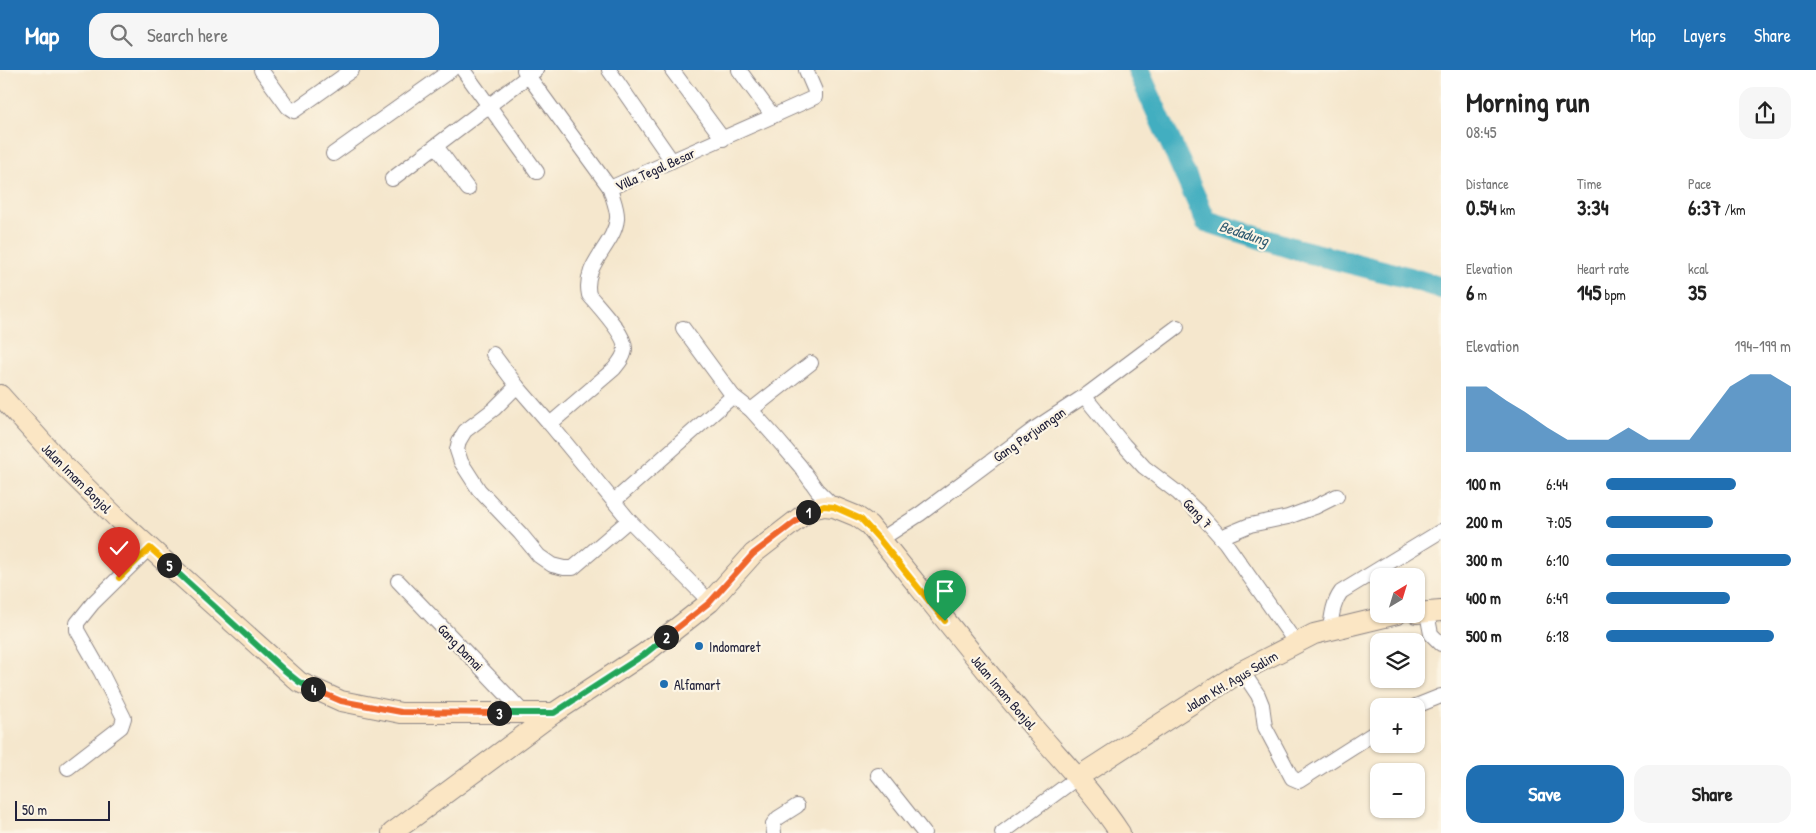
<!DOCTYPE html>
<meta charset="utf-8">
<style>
:root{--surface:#fff;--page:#f6f6f6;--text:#222;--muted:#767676;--accent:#1f6fb2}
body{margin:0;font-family:"Patrick Hand",sans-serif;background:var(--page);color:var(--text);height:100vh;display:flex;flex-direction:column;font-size:19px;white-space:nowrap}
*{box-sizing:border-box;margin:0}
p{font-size:16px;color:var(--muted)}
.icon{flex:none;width:28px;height:28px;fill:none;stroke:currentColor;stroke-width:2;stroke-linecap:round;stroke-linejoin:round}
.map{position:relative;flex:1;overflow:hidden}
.side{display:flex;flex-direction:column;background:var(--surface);width:375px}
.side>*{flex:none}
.needle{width:32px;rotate:38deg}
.fabs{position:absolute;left:1370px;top:498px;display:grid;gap:10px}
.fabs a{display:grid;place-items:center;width:55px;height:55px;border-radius:10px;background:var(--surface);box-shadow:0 1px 4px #0004;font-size:25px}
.scale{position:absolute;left:15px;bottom:12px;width:95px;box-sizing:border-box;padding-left:5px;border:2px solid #22223b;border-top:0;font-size:14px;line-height:18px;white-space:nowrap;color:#22223b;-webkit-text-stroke:4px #fcf5e5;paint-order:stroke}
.pin{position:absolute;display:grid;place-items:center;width:42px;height:42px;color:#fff;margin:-51px -21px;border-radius:50% 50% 50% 0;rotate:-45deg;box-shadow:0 0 5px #0007}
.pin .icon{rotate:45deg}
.km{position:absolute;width:25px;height:25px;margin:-12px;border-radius:50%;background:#222;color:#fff;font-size:14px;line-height:25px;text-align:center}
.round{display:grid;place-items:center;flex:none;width:52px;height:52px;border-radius:15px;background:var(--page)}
.overview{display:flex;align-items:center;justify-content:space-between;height:85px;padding:0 25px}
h1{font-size:28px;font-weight:700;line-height:38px}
.stats{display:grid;grid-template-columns:repeat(3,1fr);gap:8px;height:85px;padding:5px 25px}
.stats div{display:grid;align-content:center}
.stats b{font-size:21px;font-weight:700}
.stats small{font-size:14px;font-weight:400}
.stats p{font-size:14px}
.chart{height:140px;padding:10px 25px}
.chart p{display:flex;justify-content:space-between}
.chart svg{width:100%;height:90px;margin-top:5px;fill:var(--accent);opacity:.7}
.primary-button{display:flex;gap:10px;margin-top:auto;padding:10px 25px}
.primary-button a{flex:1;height:58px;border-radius:15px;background:var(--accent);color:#fff;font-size:20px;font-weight:700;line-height:58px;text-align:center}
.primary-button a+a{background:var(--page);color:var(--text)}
ul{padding:0 25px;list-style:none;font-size:16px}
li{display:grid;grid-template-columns:80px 60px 1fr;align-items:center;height:38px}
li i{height:12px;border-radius:6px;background:var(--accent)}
header{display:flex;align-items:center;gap:30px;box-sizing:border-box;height:70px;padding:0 25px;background:var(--accent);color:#fff}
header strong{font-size:24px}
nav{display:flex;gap:28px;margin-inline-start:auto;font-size:18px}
.search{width:350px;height:45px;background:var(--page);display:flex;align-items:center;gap:12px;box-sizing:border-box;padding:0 18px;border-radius:15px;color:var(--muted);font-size:19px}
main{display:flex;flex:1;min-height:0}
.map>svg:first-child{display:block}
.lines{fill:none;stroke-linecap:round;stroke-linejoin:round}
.river{stroke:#42aec0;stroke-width:22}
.street-casing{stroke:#8c8484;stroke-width:16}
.secondary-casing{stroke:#8c8484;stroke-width:22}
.street{stroke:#fff;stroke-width:14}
.secondary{stroke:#fbe6c4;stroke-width:20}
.split-1-casing{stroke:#fff;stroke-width:10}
.split-2-casing{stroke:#fff;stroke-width:10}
.split-3-casing{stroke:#fff;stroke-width:10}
.split-4-casing{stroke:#fff;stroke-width:10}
.split-5-casing{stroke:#fff;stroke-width:10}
.split-6-casing{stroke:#fff;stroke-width:10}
.split-1{stroke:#f5b400;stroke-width:6}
.split-2{stroke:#f0652b;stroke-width:6}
.split-3{stroke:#22a559;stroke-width:6}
.split-4{stroke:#f0652b;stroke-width:6}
.split-5{stroke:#22a559;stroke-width:6}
.split-6{stroke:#f5b400;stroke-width:6}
.poi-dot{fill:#1f6fb2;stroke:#fcf5e5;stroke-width:2}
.labels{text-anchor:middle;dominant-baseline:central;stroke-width:4.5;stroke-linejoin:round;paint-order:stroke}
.street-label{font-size:14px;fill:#22223b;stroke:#fcf5e5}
.poi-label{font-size:14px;fill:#22223b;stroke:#fcf5e5;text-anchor:start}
.water-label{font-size:15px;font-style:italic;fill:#2f5a70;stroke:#fcf5e5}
</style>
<header>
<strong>Map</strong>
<div class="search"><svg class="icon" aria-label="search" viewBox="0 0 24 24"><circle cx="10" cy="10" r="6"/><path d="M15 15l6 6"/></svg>Search here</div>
<nav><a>Map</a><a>Layers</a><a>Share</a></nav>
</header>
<main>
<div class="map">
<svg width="1441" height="763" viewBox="0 0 1441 763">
<rect width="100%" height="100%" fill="#fcf5e5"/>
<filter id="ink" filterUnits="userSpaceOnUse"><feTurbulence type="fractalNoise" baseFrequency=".02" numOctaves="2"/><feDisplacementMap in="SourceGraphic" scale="10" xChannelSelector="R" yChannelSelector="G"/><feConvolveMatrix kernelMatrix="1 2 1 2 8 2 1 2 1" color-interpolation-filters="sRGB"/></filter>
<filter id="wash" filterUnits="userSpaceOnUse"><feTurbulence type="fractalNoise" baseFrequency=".0096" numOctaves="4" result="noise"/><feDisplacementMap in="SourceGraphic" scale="20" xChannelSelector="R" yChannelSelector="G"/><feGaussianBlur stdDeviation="1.12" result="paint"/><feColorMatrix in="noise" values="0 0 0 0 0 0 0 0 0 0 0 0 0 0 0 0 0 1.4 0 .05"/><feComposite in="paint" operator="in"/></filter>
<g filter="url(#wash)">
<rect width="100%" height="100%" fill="#f5e7cd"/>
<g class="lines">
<path class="river" d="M 1138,0 L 1206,151 L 1295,179 L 1410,208 L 1441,218"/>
</g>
</g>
<g filter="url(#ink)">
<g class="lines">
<g class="street-casing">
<g id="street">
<path d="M 261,0 L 288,37 L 294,41 L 352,0"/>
<path d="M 463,0 L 537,102"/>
<path d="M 524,0 L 610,118"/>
<path d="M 609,0 L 672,91"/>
<path d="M 672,0 L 723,69"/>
<path d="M 773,46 L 815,27 L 815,21 L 806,0"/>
<path d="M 436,76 L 468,119"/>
<path d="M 333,84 L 451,0"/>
<path d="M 392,109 L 536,0"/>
<path d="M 683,258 L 733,326 L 751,340 L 776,368 L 800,396 L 817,420 L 834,437"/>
<path d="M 493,284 L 517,316"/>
<path d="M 1084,326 L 1124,375 L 1144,397 L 1178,423 L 1199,443 L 1225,472 L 1296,573"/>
<path d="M 751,340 L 811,293"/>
<path d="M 550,354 L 517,316 L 494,339 L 465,361 L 459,371 L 457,380 L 461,392 L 479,420 L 520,463 L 539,486 L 552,495 L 564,498 L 573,498 L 629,450"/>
<path d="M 614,431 L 733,326"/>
<path d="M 1221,467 L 1250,455 L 1288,447 L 1315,437 L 1337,426"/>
<path d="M 880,470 L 920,444 L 1034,359 L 1089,323 L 1177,257"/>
<path d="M 398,511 L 524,643"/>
<path d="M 710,532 L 629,450 L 550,354 L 614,299 C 619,293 625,286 625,278 C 625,264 598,236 589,225 C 582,194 614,176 617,149 C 618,139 612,127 610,118 L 773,46 L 739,0"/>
<path d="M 1427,543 L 1431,564 L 1441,574"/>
<path d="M 1330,559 C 1332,545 1333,533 1341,522 L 1441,461"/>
<path d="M 1242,601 L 1258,625 L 1262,635 L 1265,657 L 1292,708 L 1299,711 L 1379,660"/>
<path d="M 1416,636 L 1441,626"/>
<path d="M 68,698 L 121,657 L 124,648 L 101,602 L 77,560 L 77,553 L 93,533 L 150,477"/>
<path d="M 878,705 L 924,763"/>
<path d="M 774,763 L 773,754 L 778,748 L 797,736"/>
<path d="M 1002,763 L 1078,707"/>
</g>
</g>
<g class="secondary-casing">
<g id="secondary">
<path d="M 0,325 L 62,394 L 120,451 L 299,612 L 341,631 L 401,643 L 554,643 L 645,583 L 710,532 L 753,484 L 811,439 L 824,436 L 834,437 L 856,446 L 869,455 C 920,518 971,583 1023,645 C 1055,684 1092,720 1120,763"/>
<path d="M 1416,543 L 1441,541"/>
<path d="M 1078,707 L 1242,601 L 1314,564 L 1397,544"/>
<path d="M 392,763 L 554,643"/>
</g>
</g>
<use href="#street" class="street"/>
<use href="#secondary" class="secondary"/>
</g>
</g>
<g class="lines" filter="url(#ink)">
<g class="split-1-casing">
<path id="split-1" d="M 808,442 L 824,436 L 834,437 L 861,449 L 880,470 L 945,551"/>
</g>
<g class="split-2-casing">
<path id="split-2" d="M 666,567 L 710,532 L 753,484 L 808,442"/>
</g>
<g class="split-3-casing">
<path id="split-3" d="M 499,643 L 554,643 L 645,584 L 666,567"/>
</g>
<g class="split-4-casing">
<path id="split-4" d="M 313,619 L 341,631 L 401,642 L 499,643"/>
</g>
<g class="split-5-casing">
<path id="split-5" d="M 169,495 L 284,600 L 299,612 L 313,619"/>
</g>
<g class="split-6-casing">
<path id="split-6" d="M 119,508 L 150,478 L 169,495"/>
</g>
<use href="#split-1" class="split-1"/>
<use href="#split-2" class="split-2"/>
<use href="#split-3" class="split-3"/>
<use href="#split-4" class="split-4"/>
<use href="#split-5" class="split-5"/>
<use href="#split-6" class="split-6"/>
</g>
<g class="poi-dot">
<circle cx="699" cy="576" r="5"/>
<circle cx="664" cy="614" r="5"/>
</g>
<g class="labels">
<g class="street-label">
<text transform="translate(655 99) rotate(-24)">Villa Tegal Besar</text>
<text transform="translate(1029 364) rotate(-35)">Gang Perjuangan</text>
<text transform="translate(77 408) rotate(45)">Jalan Imam Bonjol</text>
<text transform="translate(1198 443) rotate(46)">Gang 7</text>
<text transform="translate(461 577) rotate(46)">Gang Damai</text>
<text transform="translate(1231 611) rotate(-31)">Jalan KH. Agus Salim</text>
<text transform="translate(1004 622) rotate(50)">Jalan Imam Bonjol</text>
</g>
<g class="poi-label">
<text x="709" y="576">Indomaret</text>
<text x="674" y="614">Alfamart</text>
</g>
<g class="water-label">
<text transform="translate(1244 163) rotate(18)">Bedadung</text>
</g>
</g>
</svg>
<div class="fabs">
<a><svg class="needle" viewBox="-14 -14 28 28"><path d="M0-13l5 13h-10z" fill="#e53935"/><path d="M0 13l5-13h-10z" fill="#767676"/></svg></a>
<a><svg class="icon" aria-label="layers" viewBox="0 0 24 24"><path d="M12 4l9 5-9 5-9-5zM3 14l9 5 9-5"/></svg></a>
<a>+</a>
<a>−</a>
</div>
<div class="scale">50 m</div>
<div class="pin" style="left:945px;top:551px;background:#1e9e55"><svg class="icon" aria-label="arrive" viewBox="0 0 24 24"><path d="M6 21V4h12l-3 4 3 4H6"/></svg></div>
<div class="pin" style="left:119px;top:508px;background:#d93025"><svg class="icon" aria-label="check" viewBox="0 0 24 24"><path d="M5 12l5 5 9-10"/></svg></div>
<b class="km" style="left:808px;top:442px">1</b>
<b class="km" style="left:666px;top:567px">2</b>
<b class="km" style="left:499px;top:643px">3</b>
<b class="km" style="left:313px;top:619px">4</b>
<b class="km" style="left:169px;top:495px">5</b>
</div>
<section class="side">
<div class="overview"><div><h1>Morning run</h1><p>08:45</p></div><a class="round"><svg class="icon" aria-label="share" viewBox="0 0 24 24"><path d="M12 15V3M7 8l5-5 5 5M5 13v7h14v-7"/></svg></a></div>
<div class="stats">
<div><p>Distance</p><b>0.54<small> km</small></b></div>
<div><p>Time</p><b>3:34</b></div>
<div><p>Pace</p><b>6:37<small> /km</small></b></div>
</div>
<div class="stats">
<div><p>Elevation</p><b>6<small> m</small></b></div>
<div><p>Heart rate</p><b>145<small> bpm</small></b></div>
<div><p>kcal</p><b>35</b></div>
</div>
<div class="chart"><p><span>Elevation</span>194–199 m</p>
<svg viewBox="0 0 160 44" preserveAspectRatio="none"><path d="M0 44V12L10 12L20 19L30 25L40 32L50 38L60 38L70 38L80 32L90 38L100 38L110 38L120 25L130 12L140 6L150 6L160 12V44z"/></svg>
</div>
<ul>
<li><b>100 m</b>6:44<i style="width:70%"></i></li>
<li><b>200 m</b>7:05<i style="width:58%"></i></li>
<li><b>300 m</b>6:10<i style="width:100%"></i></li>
<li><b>400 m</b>6:49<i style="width:67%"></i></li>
<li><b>500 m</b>6:18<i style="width:91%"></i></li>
</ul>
<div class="primary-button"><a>Save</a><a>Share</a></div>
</section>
</main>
